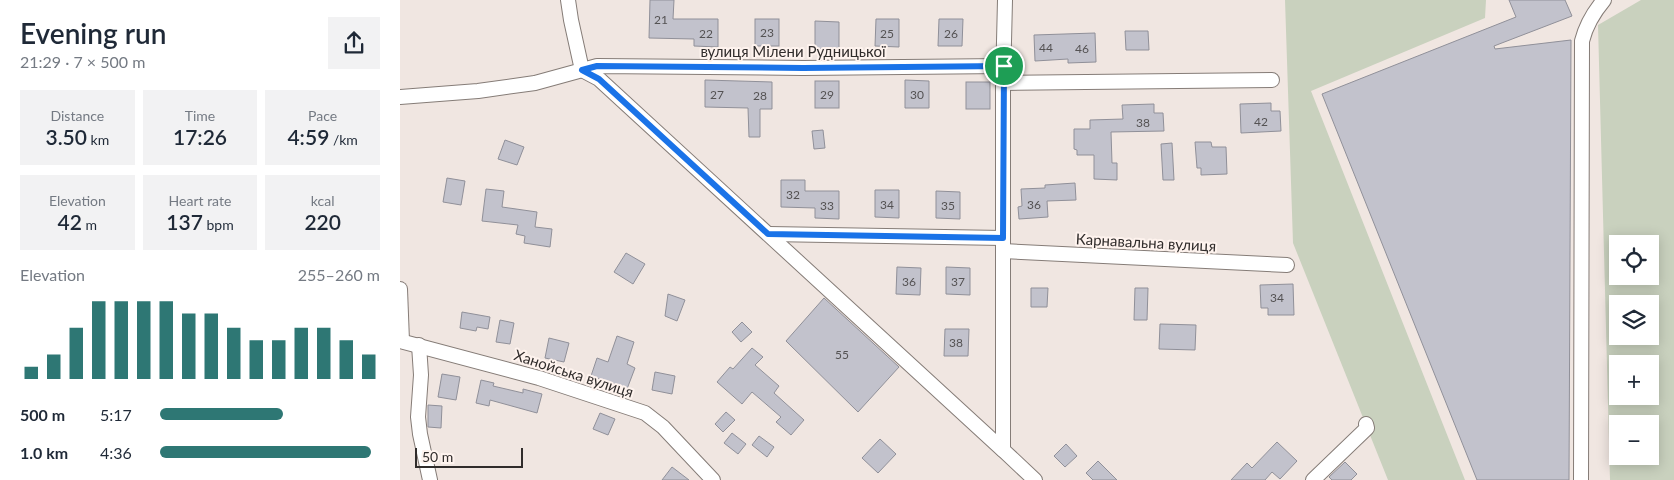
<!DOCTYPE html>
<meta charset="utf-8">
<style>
:root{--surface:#fff;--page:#f2f2f3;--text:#1f2937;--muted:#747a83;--accent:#2e7774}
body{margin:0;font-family:Lato,sans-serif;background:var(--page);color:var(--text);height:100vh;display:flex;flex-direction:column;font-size:19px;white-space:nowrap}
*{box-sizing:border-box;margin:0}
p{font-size:16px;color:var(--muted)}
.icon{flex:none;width:28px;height:28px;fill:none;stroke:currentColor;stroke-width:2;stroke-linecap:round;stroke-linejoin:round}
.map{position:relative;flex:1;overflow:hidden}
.drawer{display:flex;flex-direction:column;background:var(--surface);width:400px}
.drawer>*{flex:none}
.buttons{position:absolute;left:1209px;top:235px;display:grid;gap:10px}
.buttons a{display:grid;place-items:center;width:50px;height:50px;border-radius:0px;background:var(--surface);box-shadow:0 2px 12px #0003;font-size:25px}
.scale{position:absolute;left:15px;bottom:12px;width:108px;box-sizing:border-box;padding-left:5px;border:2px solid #302c2b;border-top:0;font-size:14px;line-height:18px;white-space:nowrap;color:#302c2b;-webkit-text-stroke:4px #fef3ee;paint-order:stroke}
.pin{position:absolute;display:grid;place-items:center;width:42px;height:42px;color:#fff;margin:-21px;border:2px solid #fff;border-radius:50%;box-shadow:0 1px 5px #0007}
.round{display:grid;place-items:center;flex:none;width:52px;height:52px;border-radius:0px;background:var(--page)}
.headline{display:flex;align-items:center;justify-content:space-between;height:85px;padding:0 20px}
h1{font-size:28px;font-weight:600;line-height:38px}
.stats{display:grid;grid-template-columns:repeat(3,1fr);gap:8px;height:85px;padding:5px 20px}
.stats div{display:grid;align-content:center;border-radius:0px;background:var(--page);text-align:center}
.stats b{font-size:21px;font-weight:600}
.stats small{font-size:14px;font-weight:400}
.stats p{font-size:14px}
.chart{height:140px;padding:10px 20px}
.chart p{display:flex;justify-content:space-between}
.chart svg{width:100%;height:90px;margin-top:5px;stroke:var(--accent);stroke-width:6}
ul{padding:0 20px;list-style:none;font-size:16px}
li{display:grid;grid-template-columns:80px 60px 1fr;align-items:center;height:38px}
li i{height:12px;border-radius:6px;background:var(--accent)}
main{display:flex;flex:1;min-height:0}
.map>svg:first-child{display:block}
.green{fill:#c9d1be;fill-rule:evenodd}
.building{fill:#c2c2cc;stroke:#909099}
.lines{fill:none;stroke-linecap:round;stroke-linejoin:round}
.minor-casing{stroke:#857c77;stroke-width:16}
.minor{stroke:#fff;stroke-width:14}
.route-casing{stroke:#fff;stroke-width:10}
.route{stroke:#1a73e8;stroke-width:6}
.labels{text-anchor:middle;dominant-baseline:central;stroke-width:4;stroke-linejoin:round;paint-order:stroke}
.number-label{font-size:12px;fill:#545253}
.street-label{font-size:15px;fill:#302c2b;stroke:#fef3ee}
</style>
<main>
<section class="drawer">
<div class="headline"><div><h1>Evening run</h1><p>21:29 · 7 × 500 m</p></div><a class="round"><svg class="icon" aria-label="share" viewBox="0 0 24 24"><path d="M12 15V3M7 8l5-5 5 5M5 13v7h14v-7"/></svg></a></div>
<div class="stats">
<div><p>Distance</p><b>3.50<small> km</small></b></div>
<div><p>Time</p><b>17:26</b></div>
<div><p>Pace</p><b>4:59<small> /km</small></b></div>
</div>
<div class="stats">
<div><p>Elevation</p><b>42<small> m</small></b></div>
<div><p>Heart rate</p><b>137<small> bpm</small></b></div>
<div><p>kcal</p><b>220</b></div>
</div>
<div class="chart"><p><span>Elevation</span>255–260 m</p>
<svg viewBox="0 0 160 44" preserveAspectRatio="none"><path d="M5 44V38M15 44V32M25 44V19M35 44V6M45 44V6M55 44V6M65 44V6M75 44V12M85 44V12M95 44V19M105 44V25M115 44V25M125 44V19M135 44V19M145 44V25M155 44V32"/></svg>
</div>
<ul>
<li><b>500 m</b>5:17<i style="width:56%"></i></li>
<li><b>1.0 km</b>4:36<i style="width:96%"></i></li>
</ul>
</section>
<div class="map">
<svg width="1274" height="480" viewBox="0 0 1274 480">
<rect width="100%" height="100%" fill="#f0e6e1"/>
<g class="green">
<path d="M 885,0 L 1086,0 L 1085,18 L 911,91 L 1065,480 L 988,480 L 893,243 Z"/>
<path d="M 1241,0 L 1274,0 L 1274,480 L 1210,480 L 1198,25 ZM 1218,244 L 1250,244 L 1250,276 L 1218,276 ZM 1218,304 L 1250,304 L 1250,336 L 1218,336 ZM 1218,364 L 1250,364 L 1250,396 L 1218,396 ZM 1218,424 L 1250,424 L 1250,456 L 1218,456 Z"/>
</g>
<g class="building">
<path d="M 250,0 L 274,0 L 273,19 L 318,19 L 318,47 L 294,46 L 294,39 L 249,38 Z"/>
<path d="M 1109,0 L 1165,0 L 1172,16 L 1094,46 L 1095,49 L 1171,40 L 1169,480 L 1077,480 L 922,94 L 1116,17 Z"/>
<rect x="355" y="19" width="24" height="27"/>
<path d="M 476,19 L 499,19 L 499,47 L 475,46 Z"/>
<path d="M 539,19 L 563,19 L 562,46 L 538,46 Z"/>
<path d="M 415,21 L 439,22 L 439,49 L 415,49 Z"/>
<path d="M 725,31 L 748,31 L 749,50 L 726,50 Z"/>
<path d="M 695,33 L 696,62 L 668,63 L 668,59 L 635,61 L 634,35 Z"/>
<path d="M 305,80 L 372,82 L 372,109 L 360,109 L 360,137 L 349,137 L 348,108 L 305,107 Z"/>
<path d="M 505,80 L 529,81 L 529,108 L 505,108 Z"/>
<rect x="415" y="81" width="24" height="27"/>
<rect x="566" y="82" width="24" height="27"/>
<path d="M 871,103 L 871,111 L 880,111 L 881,131 L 841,133 L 840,104 Z"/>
<path d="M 754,104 L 754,113 L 763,113 L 764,131 L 711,132 L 712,163 L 717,163 L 717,180 L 694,179 L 694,155 L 677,155 L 677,150 L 674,149 L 674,129 L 690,129 L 690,120 L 723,119 L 722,105 Z"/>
<path d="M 423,130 L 425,148 L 414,149 L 412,131 Z"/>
<path d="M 105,140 L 124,147 L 117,165 L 98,159 Z"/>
<path d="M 795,142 L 811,142 L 812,147 L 826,147 L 827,174 L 801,175 L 801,168 L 797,168 Z"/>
<path d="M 772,143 L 774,180 L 763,180 L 761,144 Z"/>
<path d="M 47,178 L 65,181 L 61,205 L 43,202 Z"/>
<path d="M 381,180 L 405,180 L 405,191 L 439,191 L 439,219 L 415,218 L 415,208 L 381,207 Z"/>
<path d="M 675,183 L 676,200 L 647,201 L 648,217 L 619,219 L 618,207 L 622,206 L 621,189 L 645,188 L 645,185 Z"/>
<path d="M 86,189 L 104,191 L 102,207 L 137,212 L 135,227 L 152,229 L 150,247 L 124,243 L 125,236 L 116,234 L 118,225 L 82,221 Z"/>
<path d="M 475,190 L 499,190 L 499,218 L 475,217 Z"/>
<path d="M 536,191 L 560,192 L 560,219 L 536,218 Z"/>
<path d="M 226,253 L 245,264 L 233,284 L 214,272 Z"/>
<path d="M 497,267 L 521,268 L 520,295 L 496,294 Z"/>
<path d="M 546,267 L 570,268 L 570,295 L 546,294 Z"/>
<path d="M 893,284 L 894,315 L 868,315 L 868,308 L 861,308 L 860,285 Z"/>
<path d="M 631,288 L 648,288 L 647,307 L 631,307 Z"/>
<path d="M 735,288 L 748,288 L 747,320 L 734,320 Z"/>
<path d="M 268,294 L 285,300 L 277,321 L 265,316 Z"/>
<path d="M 424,298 L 499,367 L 458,412 L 386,341 Z"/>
<path d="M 62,312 L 90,317 L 88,329 L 77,327 L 76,331 L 60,328 Z"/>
<path d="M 100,320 L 114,323 L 110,344 L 96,342 Z"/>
<path d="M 342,322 L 352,332 L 341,342 L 332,332 Z"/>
<path d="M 760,324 L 796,325 L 795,350 L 759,349 Z"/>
<path d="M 545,329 L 569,329 L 568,356 L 544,356 Z"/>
<path d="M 217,336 L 234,342 L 227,364 L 235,368 L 227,389 L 191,376 L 197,358 L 208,362 Z"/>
<path d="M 149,338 L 169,343 L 164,362 L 145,358 Z"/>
<path d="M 352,348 L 363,357 L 355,365 L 379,386 L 374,393 L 404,420 L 391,435 L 376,422 L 381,417 L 352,392 L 342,404 L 317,382 L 330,367 L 333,369 Z"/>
<path d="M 255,372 L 275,376 L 272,394 L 252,390 Z"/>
<path d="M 42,374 L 60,377 L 56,400 L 38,397 Z"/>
<path d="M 81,380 L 94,383 L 93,386 L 123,393 L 123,389 L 142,394 L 137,413 L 90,400 L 89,406 L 76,403 Z"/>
<path d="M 28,405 L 42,406 L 41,428 L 28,427 Z"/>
<path d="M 326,412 L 335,420 L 323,432 L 315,424 Z"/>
<path d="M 200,413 L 215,419 L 208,435 L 193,429 Z"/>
<path d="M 332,433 L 346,444 L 338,454 L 324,443 Z"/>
<path d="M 359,436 L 374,447 L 367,457 L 352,445 Z"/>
<path d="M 480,439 L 496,454 L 478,473 L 462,458 Z"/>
<path d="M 877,442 L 897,461 L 880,479 L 872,472 L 865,480 L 831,480 L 847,463 L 852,468 Z"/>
<path d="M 666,444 L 677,456 L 665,467 L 654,456 Z"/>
<path d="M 698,461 L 717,480 L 693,480 L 686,473 Z"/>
<path d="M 945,462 L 957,474 L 951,480 L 932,480 L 929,477 Z"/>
<path d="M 272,467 L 289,480 L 262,480 Z"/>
</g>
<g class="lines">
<g class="minor-casing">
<g id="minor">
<path d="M 168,0 L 171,20 L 182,70"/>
<path d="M 605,0 L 603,83 L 603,450 L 635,480"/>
<path d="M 182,70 L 199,79 L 603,450"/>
<path d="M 603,83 L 872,80"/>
<path d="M 0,97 L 78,91 L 135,83 L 197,66 L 403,68 L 604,66"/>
<path d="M 369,234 L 603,238"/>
<path d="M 603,251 L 887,265"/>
<path d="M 0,289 L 2,341"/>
<path d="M 0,341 L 139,378 L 245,413 L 263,427 L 313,480"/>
<path d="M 19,345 L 21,375 L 18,417 L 20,434 L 30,480"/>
<path d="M 913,480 L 964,431 L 967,428 L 966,424"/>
<path d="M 1181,480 L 1182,41 C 1186,25 1193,13 1204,0"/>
</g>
</g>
<use href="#minor" class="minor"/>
</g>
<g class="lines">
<g class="route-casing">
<path id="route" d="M 197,66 L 403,68 L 604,66 L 603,238 L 368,234 L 199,79 L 182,70 Z"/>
</g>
<use href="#route" class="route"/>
</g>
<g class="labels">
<g class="number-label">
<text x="261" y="19">21</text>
<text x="367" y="32">23</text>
<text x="306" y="33">22</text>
<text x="487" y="33">25</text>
<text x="551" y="33">26</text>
<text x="646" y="47">44</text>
<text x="682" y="48">46</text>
<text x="317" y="94">27</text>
<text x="427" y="94">29</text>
<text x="517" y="94">30</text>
<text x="360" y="95">28</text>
<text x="861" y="121">42</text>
<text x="743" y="122">38</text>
<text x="393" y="194">32</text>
<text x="487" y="204">34</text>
<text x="634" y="204">36</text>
<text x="427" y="205">33</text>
<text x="548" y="205">35</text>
<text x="509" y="281">36</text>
<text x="558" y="281">37</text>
<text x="877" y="297">34</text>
<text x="556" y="342">38</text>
<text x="442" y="354">55</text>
</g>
<g class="street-label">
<text x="393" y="51">вулиця Мілени Рудницької</text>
<text transform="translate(746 242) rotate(3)">Карнавальна вулиця</text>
<text transform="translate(174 373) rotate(18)">Ханойська вулиця</text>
</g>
</g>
</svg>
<div class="buttons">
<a><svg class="icon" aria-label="locate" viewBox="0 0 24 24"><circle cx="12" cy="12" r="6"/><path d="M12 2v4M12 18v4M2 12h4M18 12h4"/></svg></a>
<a><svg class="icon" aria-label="layers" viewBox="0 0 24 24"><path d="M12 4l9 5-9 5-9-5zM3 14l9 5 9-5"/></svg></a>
<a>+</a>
<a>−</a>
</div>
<div class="scale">50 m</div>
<div class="pin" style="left:604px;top:66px;background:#1e9e55"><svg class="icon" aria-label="arrive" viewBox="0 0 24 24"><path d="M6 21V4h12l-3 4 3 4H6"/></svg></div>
</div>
</main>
